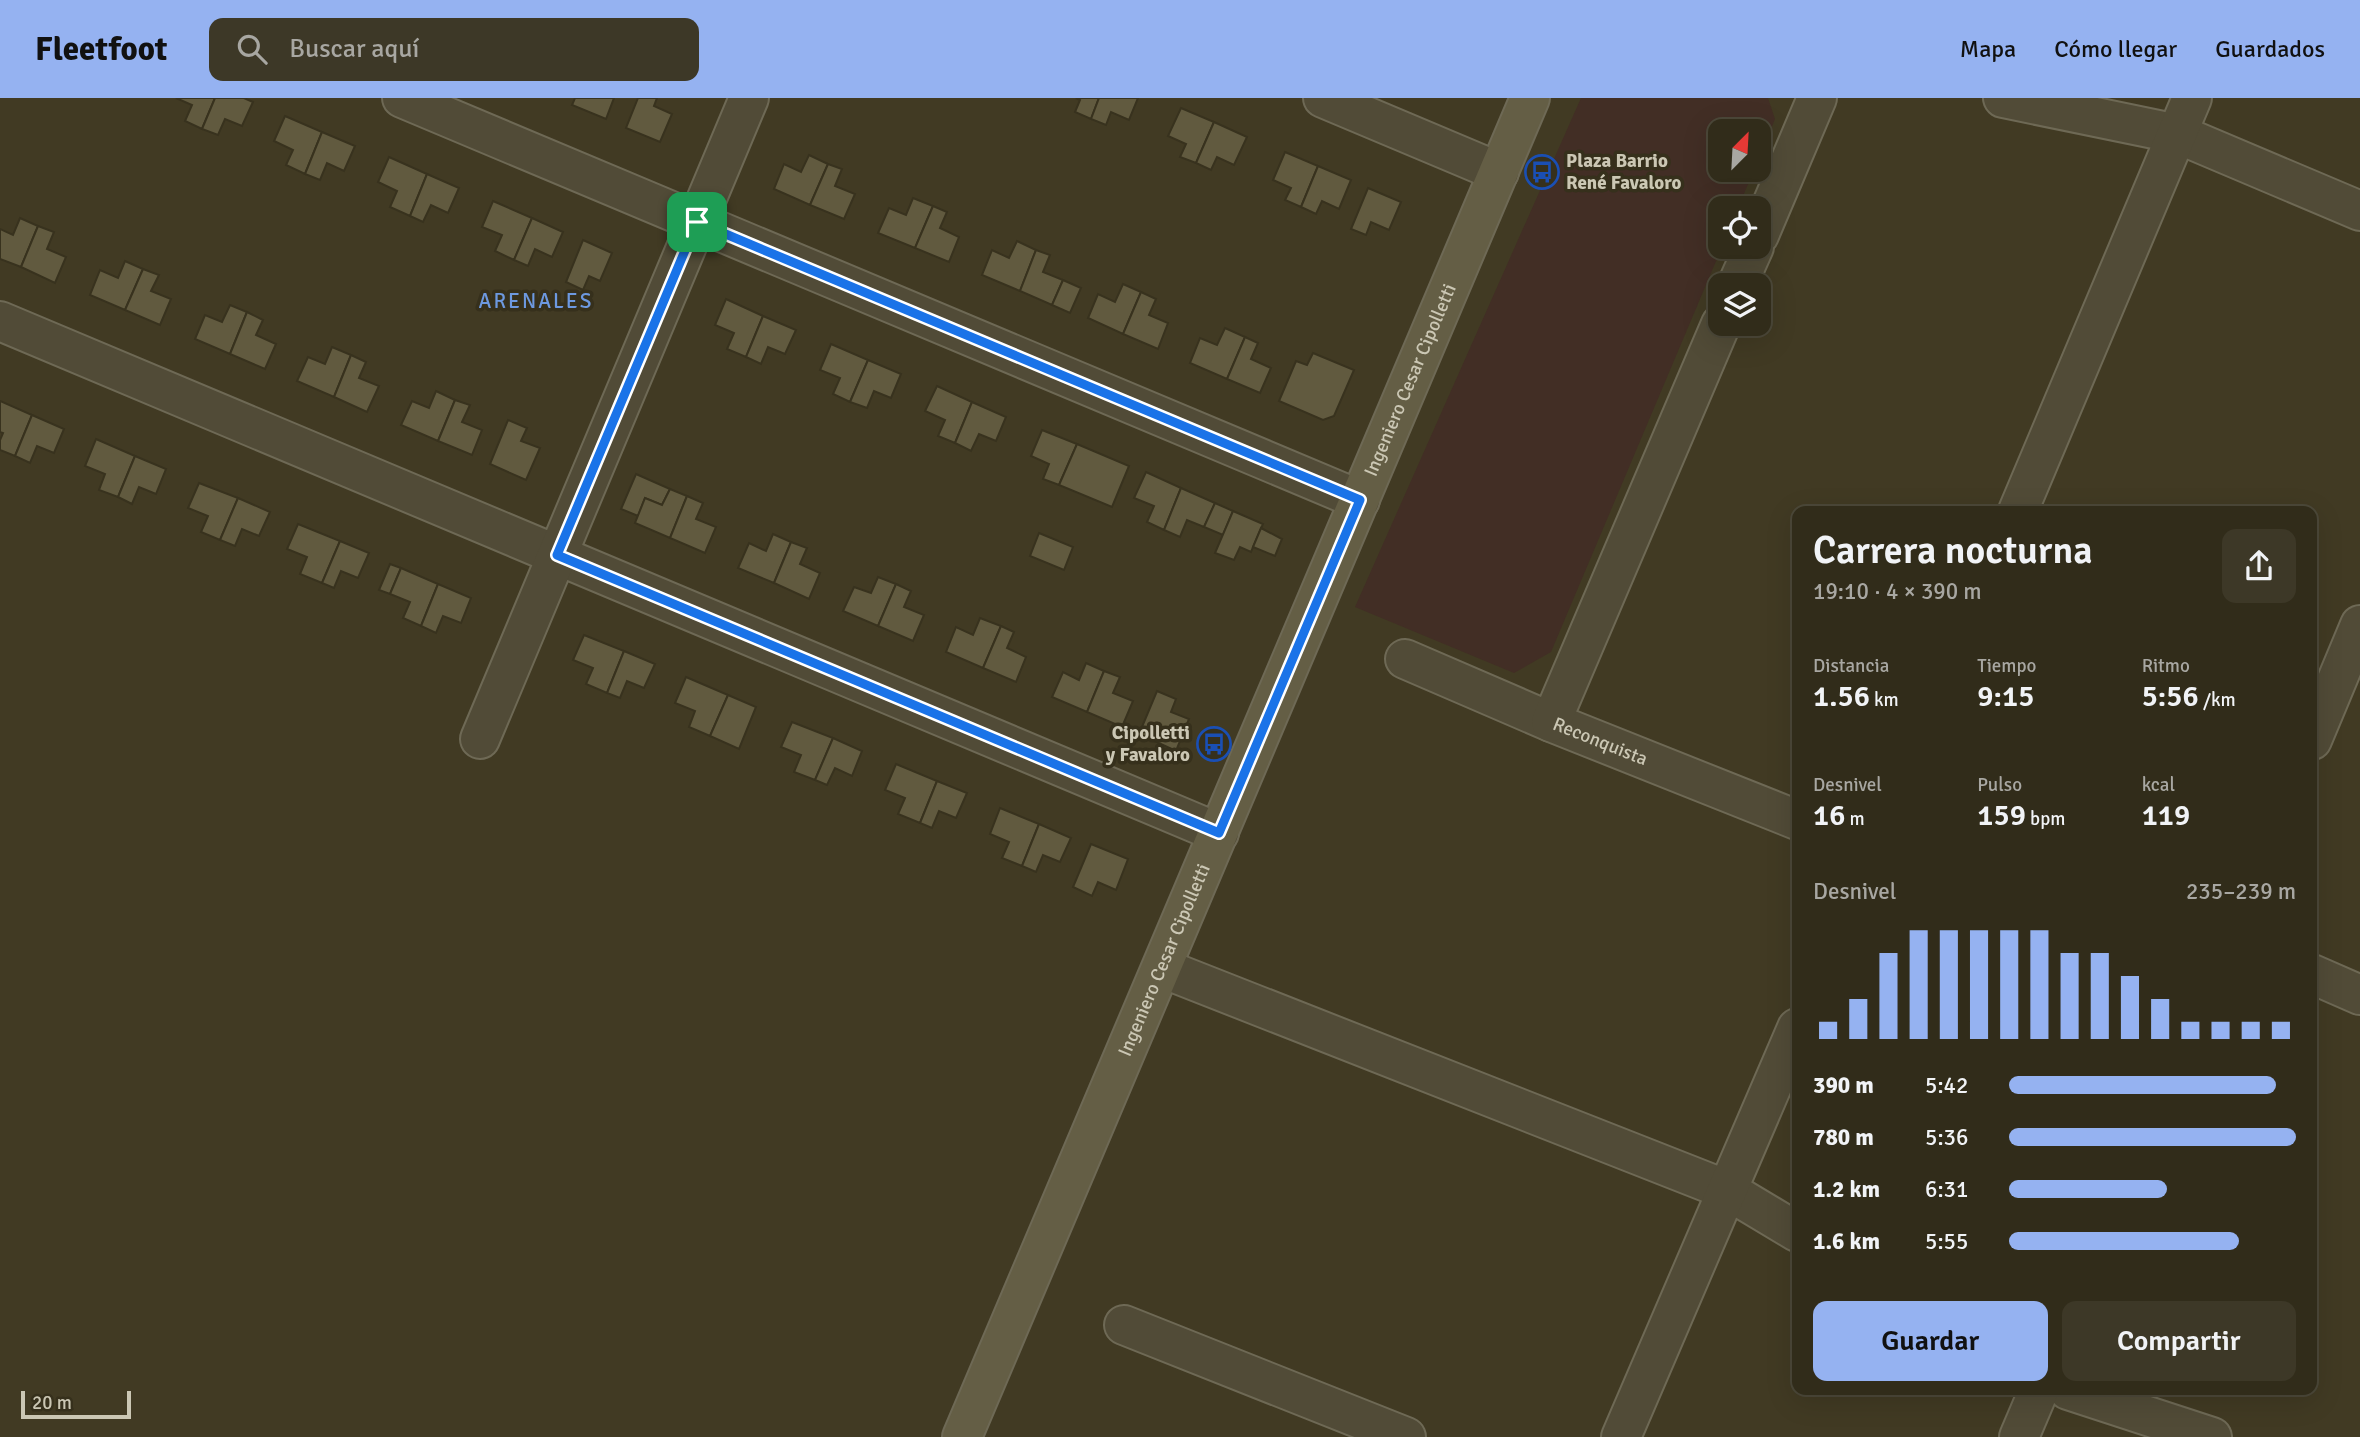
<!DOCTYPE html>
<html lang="es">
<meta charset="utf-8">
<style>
:root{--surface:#312c1a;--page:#3d3827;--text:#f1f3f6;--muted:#a8a7a2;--line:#4c4839;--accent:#95b2f1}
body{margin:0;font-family:Signika,sans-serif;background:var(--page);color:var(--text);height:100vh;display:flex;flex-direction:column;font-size:26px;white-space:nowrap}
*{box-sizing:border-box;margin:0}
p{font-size:23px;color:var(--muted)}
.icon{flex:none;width:38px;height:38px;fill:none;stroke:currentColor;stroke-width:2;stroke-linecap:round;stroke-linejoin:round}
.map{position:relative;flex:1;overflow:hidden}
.sheet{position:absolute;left:1792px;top:408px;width:525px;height:889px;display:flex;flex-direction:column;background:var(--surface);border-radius:14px;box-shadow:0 7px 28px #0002,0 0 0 2px var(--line)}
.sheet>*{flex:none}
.needle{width:46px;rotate:24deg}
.tools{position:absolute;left:1708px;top:21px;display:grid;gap:14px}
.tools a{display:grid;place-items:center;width:63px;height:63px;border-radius:14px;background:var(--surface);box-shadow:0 7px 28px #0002,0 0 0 2px var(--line);font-size:35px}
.scale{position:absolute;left:21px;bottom:18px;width:110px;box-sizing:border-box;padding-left:7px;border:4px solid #cbc7b4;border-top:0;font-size:19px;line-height:24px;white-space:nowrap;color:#cbc7b4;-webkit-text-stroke:5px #36301c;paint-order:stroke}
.pin{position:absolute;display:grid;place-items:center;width:60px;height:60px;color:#fff;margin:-30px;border-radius:14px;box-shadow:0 4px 10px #0006}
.round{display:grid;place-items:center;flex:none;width:74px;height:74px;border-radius:14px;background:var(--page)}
.headline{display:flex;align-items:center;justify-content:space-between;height:119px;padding:0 21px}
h1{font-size:38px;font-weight:600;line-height:52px}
.stats{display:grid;grid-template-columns:repeat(3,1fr);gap:10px;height:119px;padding:7px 21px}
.stats div{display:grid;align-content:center}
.stats b{font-size:30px;font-weight:600}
.stats small{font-size:19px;font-weight:400}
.stats p{font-size:19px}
.chart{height:196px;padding:14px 21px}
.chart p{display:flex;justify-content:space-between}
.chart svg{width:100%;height:126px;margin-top:7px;stroke:var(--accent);stroke-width:6}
.primary-button{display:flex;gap:14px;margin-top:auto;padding:14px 21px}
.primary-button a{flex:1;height:80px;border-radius:14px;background:var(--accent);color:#111;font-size:28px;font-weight:600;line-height:80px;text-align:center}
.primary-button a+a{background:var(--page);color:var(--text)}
ul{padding:0 21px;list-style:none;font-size:23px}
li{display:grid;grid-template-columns:112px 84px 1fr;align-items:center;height:52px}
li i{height:18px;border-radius:9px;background:var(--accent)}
header{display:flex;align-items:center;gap:42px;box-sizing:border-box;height:98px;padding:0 35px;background:var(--accent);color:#111}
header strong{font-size:33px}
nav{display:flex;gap:38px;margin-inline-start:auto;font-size:24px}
.search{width:490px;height:63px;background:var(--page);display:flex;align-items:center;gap:18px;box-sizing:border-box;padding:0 24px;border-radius:14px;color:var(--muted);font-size:26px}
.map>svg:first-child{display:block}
.green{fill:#422e25}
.building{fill:#615a3f;stroke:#38321e;stroke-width:2}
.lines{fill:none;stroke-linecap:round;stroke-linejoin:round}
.street-casing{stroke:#6e6955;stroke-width:42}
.secondary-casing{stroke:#6e6955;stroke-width:42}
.street{stroke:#514b37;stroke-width:38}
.secondary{stroke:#645e45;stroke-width:38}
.route-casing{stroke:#fff;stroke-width:14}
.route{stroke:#1a73e8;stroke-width:9}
.labels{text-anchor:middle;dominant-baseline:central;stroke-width:7;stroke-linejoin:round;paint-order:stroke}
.poi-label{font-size:19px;font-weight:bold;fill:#cbc7b4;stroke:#36301c;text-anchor:start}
.street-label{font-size:19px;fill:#cbc7b4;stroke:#36301c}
.neighbourhood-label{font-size:21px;letter-spacing:2px;fill:#6d99e0;stroke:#36301c}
</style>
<header>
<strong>Fleetfoot</strong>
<div class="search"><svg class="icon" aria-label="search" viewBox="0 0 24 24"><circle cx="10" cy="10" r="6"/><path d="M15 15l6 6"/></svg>Buscar aquí</div>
<nav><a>Mapa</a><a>Cómo llegar</a><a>Guardados</a></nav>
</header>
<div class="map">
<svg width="2360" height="1339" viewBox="0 0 2360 1339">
<rect width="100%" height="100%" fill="#413a23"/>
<path class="green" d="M 1581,0 L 1768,0 L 1775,21 L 1759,60 L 1759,33 L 1720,33 L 1720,72 L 1754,72 L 1738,110 L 1720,110 L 1722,149 L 1551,554 L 1514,575 L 1355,509 Z"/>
<g class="building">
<path d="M 176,0 L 215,0 L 202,31 L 185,23 L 192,7 Z"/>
<path d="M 215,0 L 244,0 L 253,4 L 242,28 L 225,21 L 218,37 L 202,31 Z"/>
<path d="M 575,0 L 614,0 L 606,21 L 572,7 Z"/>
<path d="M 638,0 L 657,0 L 654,8 L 672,16 L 660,44 L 626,30 Z"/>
<path d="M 1076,0 L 1099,0 L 1091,21 L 1075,14 L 1080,2 Z"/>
<path d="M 1099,0 L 1138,0 L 1129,22 L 1111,14 L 1106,27 L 1091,21 Z"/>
<path d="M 1181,10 L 1214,24 L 1196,65 L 1180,59 L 1186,46 L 1168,38 Z"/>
<path d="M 285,18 L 322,34 L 305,76 L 286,67 L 293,52 L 274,43 Z"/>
<path d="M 1214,24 L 1247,39 L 1234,67 L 1217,59 L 1211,72 L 1196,65 Z"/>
<path d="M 322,34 L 355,48 L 344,73 L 327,65 L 320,82 L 305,76 Z"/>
<path d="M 1285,54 L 1318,68 L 1301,109 L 1285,102 L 1291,90 L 1273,82 Z"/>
<path d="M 809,57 L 828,66 L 810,107 L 774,91 L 784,66 L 801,74 Z"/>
<path d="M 389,59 L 427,76 L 410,118 L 390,109 L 397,93 L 378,84 Z"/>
<path d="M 828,66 L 842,71 L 835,88 L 855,96 L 844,121 L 810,107 Z"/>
<path d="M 1318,68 L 1351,82 L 1339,111 L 1322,103 L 1316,116 L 1301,109 Z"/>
<path d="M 427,76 L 459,90 L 448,115 L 431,107 L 423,124 L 410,118 Z"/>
<path d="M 1368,90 L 1401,104 L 1389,132 L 1371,124 L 1366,137 L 1351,131 Z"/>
<path d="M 913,100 L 933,108 L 915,150 L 878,135 L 889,110 L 906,117 Z"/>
<path d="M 493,103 L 532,120 L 514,162 L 495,153 L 502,137 L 482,129 Z"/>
<path d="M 933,108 L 947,114 L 940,130 L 959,139 L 949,164 L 915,150 Z"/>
<path d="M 20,120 L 38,128 L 21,169 L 0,161 L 0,131 L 13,137 Z"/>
<path d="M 532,120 L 563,134 L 552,159 L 535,151 L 528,168 L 514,162 Z"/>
<path d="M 38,128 L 54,134 L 47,151 L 66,159 L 55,185 L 21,169 Z"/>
<path d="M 583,142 L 612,155 L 600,183 L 589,178 L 583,192 L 566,184 Z"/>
<path d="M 1017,143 L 1036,152 L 1020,193 L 982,177 L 992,152 L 1009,160 Z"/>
<path d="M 1036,152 L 1050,157 L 1043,174 L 1063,182 L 1052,207 L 1020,193 Z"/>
<path d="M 125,163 L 143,171 L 125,212 L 90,197 L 100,172 L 118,180 Z"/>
<path d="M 143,171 L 159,177 L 151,193 L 171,201 L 160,227 L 125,212 Z"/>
<path d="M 1063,182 L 1081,190 L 1070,215 L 1052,207 Z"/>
<path d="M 1123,186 L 1141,194 L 1123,236 L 1088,220 L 1098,196 L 1115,204 Z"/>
<path d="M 1141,194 L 1156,201 L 1149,217 L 1168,225 L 1158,251 L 1123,236 Z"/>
<path d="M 726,201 L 763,218 L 746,259 L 727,251 L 734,235 L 715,227 Z"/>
<path d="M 230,207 L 247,214 L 230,256 L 195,241 L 205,217 L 222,224 Z"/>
<path d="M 247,214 L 263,222 L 256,237 L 276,246 L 265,271 L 230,256 Z"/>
<path d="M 763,218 L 796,232 L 785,256 L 768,249 L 761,266 L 746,259 Z"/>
<path d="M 1225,230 L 1245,239 L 1227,281 L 1190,265 L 1200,240 L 1217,247 Z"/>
<path d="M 1245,239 L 1258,245 L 1251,261 L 1271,270 L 1260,295 L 1227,281 Z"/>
<path d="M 831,246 L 868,262 L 850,304 L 833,296 L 840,280 L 820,272 Z"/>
<path d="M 332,249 L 351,257 L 334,299 L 297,283 L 308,259 L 325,266 Z"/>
<path d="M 1313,255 L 1354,272 L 1334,318 L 1323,322 L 1279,303 L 1296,263 L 1307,267 Z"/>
<path d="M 351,257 L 366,264 L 359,280 L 379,288 L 367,314 L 334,299 Z"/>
<path d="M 868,262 L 901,276 L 891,300 L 874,293 L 867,310 L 850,304 Z"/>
<path d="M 937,288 L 972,304 L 955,345 L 938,338 L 945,322 L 925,313 Z"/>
<path d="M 436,293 L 455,302 L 438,343 L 401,327 L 412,303 L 429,310 Z"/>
<path d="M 455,302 L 470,307 L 462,324 L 482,332 L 472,357 L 438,343 Z"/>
<path d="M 0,303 L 32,317 L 15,358 L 0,352 L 0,342 L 3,335 L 0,334 Z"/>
<path d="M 972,304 L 1006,319 L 996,343 L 979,336 L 971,353 L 955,345 Z"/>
<path d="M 32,317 L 64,331 L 54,355 L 37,348 L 30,365 L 15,358 Z"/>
<path d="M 508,322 L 527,330 L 521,343 L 540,350 L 526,382 L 490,366 Z"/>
<path d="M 1042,332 L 1077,346 L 1059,387 L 1043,381 L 1049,366 L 1031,358 Z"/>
<path d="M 96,341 L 135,358 L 118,399 L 99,392 L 105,376 L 85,368 Z"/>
<path d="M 1077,346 L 1129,368 L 1112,409 L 1059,387 Z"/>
<path d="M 135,358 L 166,371 L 156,396 L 139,389 L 132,406 L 118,399 Z"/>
<path d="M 1146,374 L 1181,390 L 1164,432 L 1147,424 L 1154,408 L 1134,400 Z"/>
<path d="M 636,376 L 670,391 L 662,407 L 645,400 L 638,418 L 621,411 Z"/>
<path d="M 199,385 L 238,400 L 220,442 L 201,434 L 208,418 L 188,410 Z"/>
<path d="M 1181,390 L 1215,405 L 1204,429 L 1187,422 L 1180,439 L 1164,432 Z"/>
<path d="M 670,391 L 687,398 L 670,440 L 635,425 L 645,400 L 662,407 Z"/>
<path d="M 687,398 L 703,405 L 696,421 L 716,429 L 705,455 L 670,440 Z"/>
<path d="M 238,400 L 270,414 L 259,438 L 242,431 L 235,448 L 220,442 Z"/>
<path d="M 1215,405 L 1233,413 L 1223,437 L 1204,429 Z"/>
<path d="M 1233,413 L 1263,426 L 1251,454 L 1240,449 L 1234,462 L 1215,455 Z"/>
<path d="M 298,426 L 340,443 L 322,485 L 300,476 L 307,459 L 287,451 Z"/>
<path d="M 1261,430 L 1282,441 L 1275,458 L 1253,449 Z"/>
<path d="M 1039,435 L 1073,449 L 1064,472 L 1030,458 Z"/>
<path d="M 773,436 L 791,444 L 774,485 L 738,470 L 749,445 L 766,453 Z"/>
<path d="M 340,443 L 369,455 L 358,480 L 341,473 L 334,490 L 322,485 Z"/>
<path d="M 791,444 L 807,450 L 800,466 L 820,475 L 809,501 L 774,485 Z"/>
<path d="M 390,466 L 401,470 L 390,496 L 379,492 Z"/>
<path d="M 401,470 L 438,486 L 421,528 L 403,520 L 410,504 L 390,496 Z"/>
<path d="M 878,479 L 896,486 L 878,528 L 843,513 L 854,489 L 871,495 Z"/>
<path d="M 438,486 L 471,500 L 461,525 L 443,518 L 436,535 L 421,528 Z"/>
<path d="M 896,486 L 911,493 L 904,509 L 924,517 L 913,543 L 878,528 Z"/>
<path d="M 980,520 L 1001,528 L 983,570 L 946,554 L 956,529 L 973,537 Z"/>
<path d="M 1001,528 L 1014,534 L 1007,550 L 1026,559 L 1016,584 L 983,570 Z"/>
<path d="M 584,537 L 624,553 L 607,595 L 586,586 L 593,570 L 573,562 Z"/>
<path d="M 624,553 L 655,566 L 644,590 L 627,583 L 620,600 L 607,595 Z"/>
<path d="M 1086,565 L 1104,573 L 1087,614 L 1052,599 L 1063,574 L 1079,582 Z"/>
<path d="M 1104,573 L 1120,579 L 1113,595 L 1133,603 L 1122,629 L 1087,614 Z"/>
<path d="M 686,579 L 728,597 L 710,638 L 689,629 L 695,613 L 675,605 Z"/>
<path d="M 1157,593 L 1176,601 L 1171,614 L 1189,621 L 1176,653 L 1139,636 Z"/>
<path d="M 728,597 L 756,609 L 739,651 L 710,638 Z"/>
<path d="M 792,624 L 833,640 L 815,682 L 794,674 L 801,657 L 781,649 Z"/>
<path d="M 833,640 L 862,653 L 852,678 L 835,670 L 827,687 L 815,682 Z"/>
<path d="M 896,666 L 937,683 L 920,725 L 898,716 L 905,700 L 885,692 Z"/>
<path d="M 937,683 L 967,695 L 956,720 L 939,713 L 932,730 L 920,725 Z"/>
<path d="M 1000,710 L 1039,726 L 1022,768 L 1002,760 L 1009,744 L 990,736 Z"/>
<path d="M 1039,726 L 1071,740 L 1060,764 L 1043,757 L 1036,774 L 1022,768 Z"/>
<path d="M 1091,746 L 1128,761 L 1116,792 L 1098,784 L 1092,798 L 1073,789 Z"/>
</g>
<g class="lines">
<g class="street-casing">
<g id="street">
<path d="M 402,0 L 1360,402"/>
<path d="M 1323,0 L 1499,74"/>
<path d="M 2003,0 L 2178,36 L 2360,113"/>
<path d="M 1759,137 L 1817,0"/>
<path d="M 1737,187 L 1754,149"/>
<path d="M 0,223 L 1219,735"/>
<path d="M 2018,413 L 2192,0"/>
<path id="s1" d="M 1405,561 L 1551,624 L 1797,722"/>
<path d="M 1551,624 L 1721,226"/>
<path d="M 480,641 L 749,0"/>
<path d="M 2312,642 L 2360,527"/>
<path d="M 1162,870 L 1727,1092 L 1797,1134"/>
<path d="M 2312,876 L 2360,897"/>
<path d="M 1124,1227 L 1406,1339"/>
<path d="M 2068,1292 L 2212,1339"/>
<path d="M 1621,1339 L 1797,930"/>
<path d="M 2019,1339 L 2039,1292"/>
</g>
</g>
<g class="secondary-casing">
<g id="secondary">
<path id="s2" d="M 962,1339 L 1530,0"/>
</g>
</g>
<use href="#street" class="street"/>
<use href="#secondary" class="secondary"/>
</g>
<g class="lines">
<g class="route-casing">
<path id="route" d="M 697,124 L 1360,402 L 1219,735 L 557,457 Z"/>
</g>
<use href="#route" class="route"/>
</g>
<defs>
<g id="bus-ring" transform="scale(1.75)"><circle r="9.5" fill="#36301c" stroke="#1a4fb4" stroke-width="1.5"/><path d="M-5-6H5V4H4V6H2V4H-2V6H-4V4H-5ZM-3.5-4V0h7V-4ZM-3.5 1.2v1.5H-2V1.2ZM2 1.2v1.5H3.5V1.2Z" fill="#1a4fb4"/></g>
</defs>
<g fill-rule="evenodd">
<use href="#bus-ring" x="1542" y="74"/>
<use href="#bus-ring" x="1214" y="646"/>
</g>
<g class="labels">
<g class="poi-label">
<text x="1566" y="63">Plaza Barrio<tspan x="1566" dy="22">René Favaloro</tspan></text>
<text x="1190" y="635" text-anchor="end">Cipolletti<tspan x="1190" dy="22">y Favaloro</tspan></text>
</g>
<g class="street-label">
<text stroke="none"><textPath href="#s2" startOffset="1148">Ingeniero Cesar Cipolletti</textPath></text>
<text stroke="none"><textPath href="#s1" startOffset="212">Reconquista</textPath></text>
<text stroke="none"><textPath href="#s2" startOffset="518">Ingeniero Cesar Cipolletti</textPath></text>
</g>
<g class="neighbourhood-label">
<text x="536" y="203">ARENALES</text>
</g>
</g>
</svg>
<div class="tools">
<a><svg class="needle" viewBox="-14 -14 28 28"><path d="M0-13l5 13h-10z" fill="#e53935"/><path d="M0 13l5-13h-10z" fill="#a8a7a2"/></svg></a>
<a><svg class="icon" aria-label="locate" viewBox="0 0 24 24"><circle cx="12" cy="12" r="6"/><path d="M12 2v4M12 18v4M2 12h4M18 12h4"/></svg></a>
<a><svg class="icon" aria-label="layers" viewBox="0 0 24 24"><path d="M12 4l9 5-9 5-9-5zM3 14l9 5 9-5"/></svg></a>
</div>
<div class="scale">20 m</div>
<div class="pin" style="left:697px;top:124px;background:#1e9e55"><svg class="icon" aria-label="arrive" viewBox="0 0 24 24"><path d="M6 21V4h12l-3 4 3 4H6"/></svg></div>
<section class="sheet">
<div class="headline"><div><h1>Carrera nocturna</h1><p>19:10 · 4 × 390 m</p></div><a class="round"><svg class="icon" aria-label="share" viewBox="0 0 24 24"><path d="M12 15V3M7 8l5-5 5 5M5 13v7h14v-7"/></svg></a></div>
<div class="stats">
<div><p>Distancia</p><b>1.56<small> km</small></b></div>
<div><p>Tiempo</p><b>9:15</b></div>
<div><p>Ritmo</p><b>5:56<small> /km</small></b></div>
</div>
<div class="stats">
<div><p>Desnivel</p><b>16<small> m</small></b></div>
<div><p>Pulso</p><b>159<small> bpm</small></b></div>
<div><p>kcal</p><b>119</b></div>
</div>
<div class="chart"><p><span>Desnivel</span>235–239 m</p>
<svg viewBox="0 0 160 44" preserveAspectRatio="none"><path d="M5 44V38M15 44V30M25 44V14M35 44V6M45 44V6M55 44V6M65 44V6M75 44V6M85 44V14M95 44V14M105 44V22M115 44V30M125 44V38M135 44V38M145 44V38M155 44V38"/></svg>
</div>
<ul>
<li><b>390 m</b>5:42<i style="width:93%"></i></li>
<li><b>780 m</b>5:36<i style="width:100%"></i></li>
<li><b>1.2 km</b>6:31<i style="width:55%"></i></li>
<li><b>1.6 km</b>5:55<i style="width:80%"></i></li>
</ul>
<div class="primary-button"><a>Guardar</a><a>Compartir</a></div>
</section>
</div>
